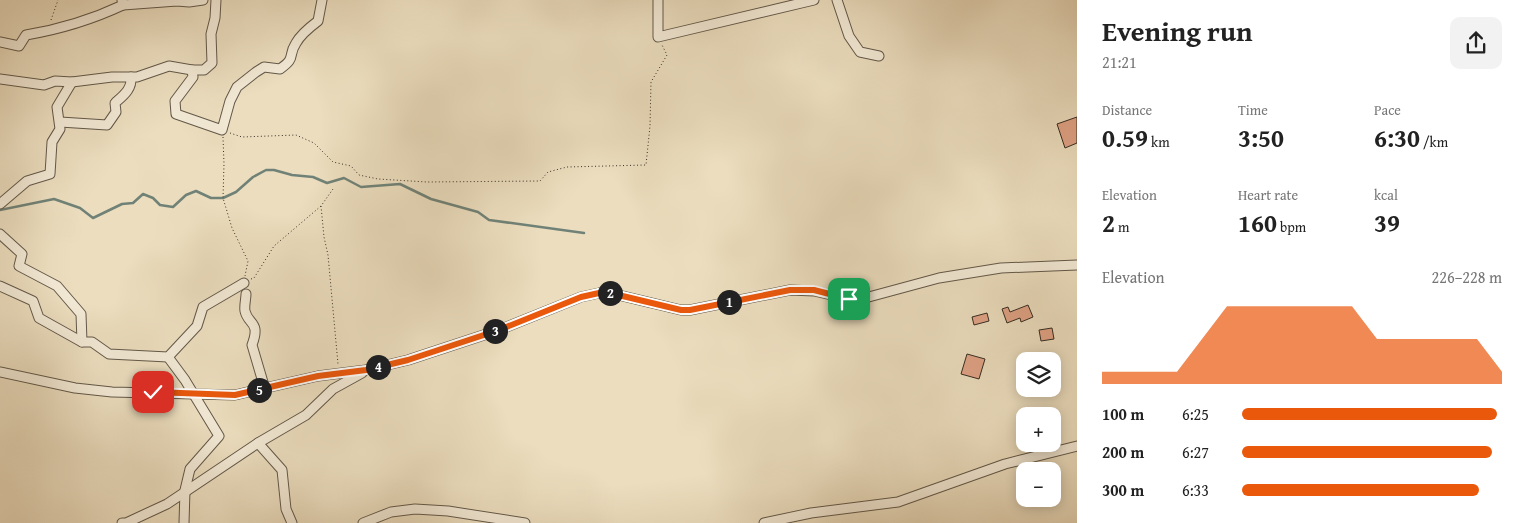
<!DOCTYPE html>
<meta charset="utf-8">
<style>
:root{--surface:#fff;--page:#f2f2f2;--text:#222;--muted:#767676;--accent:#ea580c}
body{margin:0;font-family:"Gentium Book Plus",serif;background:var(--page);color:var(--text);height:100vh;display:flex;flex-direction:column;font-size:19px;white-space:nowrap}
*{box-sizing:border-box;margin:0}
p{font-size:16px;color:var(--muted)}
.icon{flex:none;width:28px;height:28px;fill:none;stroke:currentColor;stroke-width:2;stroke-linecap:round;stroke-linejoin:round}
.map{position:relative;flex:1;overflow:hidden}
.drawer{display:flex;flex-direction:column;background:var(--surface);width:450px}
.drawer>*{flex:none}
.fabs{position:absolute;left:1016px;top:352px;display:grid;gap:10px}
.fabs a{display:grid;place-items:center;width:45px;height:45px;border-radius:10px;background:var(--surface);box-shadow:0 2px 12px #0003;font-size:25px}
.pin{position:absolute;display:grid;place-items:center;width:42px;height:42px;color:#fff;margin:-21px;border-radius:10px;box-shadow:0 2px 8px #0006}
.km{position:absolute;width:25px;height:25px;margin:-12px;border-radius:50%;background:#222;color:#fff;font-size:14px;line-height:25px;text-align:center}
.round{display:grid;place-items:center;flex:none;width:52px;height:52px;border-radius:10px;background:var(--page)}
.head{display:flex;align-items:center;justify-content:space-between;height:85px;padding:0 25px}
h1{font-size:28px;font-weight:700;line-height:38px}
.metrics{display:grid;grid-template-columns:repeat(3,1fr);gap:8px;height:85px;padding:5px 25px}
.metrics div{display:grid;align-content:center}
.metrics b{font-size:25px;font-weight:700}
.metrics small{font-size:14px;font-weight:400}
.metrics p{font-size:14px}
.chart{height:140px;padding:10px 25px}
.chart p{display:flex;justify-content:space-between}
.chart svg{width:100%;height:90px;margin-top:5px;fill:var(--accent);opacity:.7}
ul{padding:0 25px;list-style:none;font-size:16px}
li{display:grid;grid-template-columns:80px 60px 1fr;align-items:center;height:38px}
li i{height:12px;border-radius:6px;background:var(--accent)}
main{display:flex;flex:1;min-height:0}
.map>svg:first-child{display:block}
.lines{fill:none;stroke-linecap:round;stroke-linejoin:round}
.stream{stroke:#708277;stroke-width:2.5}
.building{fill:#e0a386;stroke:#342c22}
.street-casing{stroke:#625849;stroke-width:11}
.path{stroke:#342c22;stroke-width:1;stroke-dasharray:1 2.5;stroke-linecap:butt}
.street{stroke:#f2e9d5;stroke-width:9}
.route-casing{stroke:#fff;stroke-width:10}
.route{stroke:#ea580c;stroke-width:6}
</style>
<main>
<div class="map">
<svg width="1077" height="523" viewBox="0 0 1077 523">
<rect width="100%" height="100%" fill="#ebddbe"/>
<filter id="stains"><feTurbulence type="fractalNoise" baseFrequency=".004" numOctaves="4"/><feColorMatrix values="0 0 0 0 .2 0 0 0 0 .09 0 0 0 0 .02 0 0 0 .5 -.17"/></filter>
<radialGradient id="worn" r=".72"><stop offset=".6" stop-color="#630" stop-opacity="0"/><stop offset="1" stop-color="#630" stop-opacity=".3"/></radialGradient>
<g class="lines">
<path class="stream" d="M 0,210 L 54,199 L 80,208 L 93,218 L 122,204 L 133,203 L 143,194 L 153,198 L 160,205 L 173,207 L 186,195 L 196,191 L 211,198 L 223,198 L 236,192 L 253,177 L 266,170 L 274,170 L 292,175 L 313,177 L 327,183 L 344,178 L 361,187 L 400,184 L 431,199 L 478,212 L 489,220 L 584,233"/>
</g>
<g class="building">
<path d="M 1077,117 L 1077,143 L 1065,148 L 1057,124 Z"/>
<path d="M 1028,305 L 1033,317 L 1021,322 L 1020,318 L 1007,323 L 1002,309 L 1008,307 L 1010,312 Z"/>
<path d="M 987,313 L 989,321 L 974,325 L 972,317 Z"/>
<path d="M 1052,328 L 1054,339 L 1041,341 L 1039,330 Z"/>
<path d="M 967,354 L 985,359 L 979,379 L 961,374 Z"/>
</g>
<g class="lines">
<g class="street-casing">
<g id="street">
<path d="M 216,0 L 215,18 L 211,34 L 212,63 L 204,70 L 192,70 L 193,77 L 175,101 L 176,114 L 222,130 L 230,101 L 237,87 L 256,72 L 264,67 L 280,69 C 297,57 287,57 296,43 C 301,34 310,27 318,21 L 322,0"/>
<path d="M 658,0 L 658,37 L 814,0"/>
<path d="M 837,0 L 849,36 L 860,52 L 879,56"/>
<path d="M 123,5 L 177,1 L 189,2 L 203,0"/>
<path d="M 0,42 L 19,46 L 26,35 C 62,29 91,20 123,5 L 122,0"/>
<path d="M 0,79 L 44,85 L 55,81 L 72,82 L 112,77 L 137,77 L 169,66 L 192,70"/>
<path d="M 60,122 L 107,125 L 116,112 L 115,103 C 124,95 132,89 131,77"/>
<path d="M 0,204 L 27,181 L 50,174 L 52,142 L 60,129 L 57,107 L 72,82"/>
<path d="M 0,234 L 22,254 L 19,266 L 57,286 L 81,314 L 82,342"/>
<path d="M 0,286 L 33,301 L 39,318 L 82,342 L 92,342 L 109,354 L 168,357 L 197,326 L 203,307 L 244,283"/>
<path d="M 246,294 C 246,299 244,306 245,311 C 248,325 261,321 252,345 L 265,389"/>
<path d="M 168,357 L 185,380 L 219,436 L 190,469 L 185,490 L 184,523"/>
<path d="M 0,372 L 75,388 L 112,392 L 235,395 L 318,376 L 366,370 L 408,360 L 499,330 L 581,297 L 599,293 L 610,293 L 681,310 L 690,310 L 790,290 L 814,291 L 849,299 L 865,298 L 939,278 L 1001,268 L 1077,265"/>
<path d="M 258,443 L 282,470 L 286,509 L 292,523"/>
<path d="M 122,523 L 126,523 L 167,504 L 258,443 L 306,415 L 333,389 L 362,373"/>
<path d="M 363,523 L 391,512 L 415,509 L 448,511 L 525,523"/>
<path d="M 764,523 L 811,513 L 898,502 L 1005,464 L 1077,446"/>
</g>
</g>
<g class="path">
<path d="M 51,20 L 58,0"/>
<path d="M 230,133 L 242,137 L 296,135 L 314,143 L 333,162 L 351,166 L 359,175 L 378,179 L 427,182 L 540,181 L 548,172 L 567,167 L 646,165 L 650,126 L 651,82 L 667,55 L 662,45"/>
<path d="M 223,137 L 224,164 L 223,198 L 232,228 L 248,261 L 245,276"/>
<path d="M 321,206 L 324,237 L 328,255 L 338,364"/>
<path d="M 251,279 L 254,278 L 274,246 L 321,206 L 333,189"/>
</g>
<use href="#street" class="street"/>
</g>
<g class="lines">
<g class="route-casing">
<path id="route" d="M 153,392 L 235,395 L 318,376 L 366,370 L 408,360 L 499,330 L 581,297 L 599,293 L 610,293 L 681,310 L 690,310 L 790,290 L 814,290 L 849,299"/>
</g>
<use href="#route" class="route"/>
</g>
<rect width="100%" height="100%" filter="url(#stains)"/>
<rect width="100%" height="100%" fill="url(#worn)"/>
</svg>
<div class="fabs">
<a><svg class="icon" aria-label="layers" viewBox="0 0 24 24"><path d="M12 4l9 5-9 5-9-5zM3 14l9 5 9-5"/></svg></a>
<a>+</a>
<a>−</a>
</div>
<div class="pin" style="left:849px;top:299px;background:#1e9e55"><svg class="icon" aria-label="arrive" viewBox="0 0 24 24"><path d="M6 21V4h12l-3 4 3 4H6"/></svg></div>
<div class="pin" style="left:153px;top:392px;background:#d93025"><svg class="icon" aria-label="check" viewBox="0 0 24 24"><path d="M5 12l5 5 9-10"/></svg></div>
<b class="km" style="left:729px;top:302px">1</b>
<b class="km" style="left:610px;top:293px">2</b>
<b class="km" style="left:495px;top:331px">3</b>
<b class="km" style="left:378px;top:367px">4</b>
<b class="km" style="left:259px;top:390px">5</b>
</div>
<section class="drawer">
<div class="head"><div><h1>Evening run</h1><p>21:21</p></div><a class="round"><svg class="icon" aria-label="share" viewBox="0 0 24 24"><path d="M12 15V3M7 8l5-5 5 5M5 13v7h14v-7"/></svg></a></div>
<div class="metrics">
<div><p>Distance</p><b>0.59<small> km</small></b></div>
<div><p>Time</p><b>3:50</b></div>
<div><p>Pace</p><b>6:30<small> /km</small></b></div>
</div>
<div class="metrics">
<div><p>Elevation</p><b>2<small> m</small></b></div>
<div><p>Heart rate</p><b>160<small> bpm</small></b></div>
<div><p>kcal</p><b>39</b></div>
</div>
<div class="chart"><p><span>Elevation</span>226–228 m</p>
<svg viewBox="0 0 160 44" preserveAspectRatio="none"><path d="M0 44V38L10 38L20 38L30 38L40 22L50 6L60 6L70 6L80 6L90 6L100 6L110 22L120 22L130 22L140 22L150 22L160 38V44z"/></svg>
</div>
<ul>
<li><b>100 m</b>6:25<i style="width:98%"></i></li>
<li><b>200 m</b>6:27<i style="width:96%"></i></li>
<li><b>300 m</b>6:33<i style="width:91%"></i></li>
</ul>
</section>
</main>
